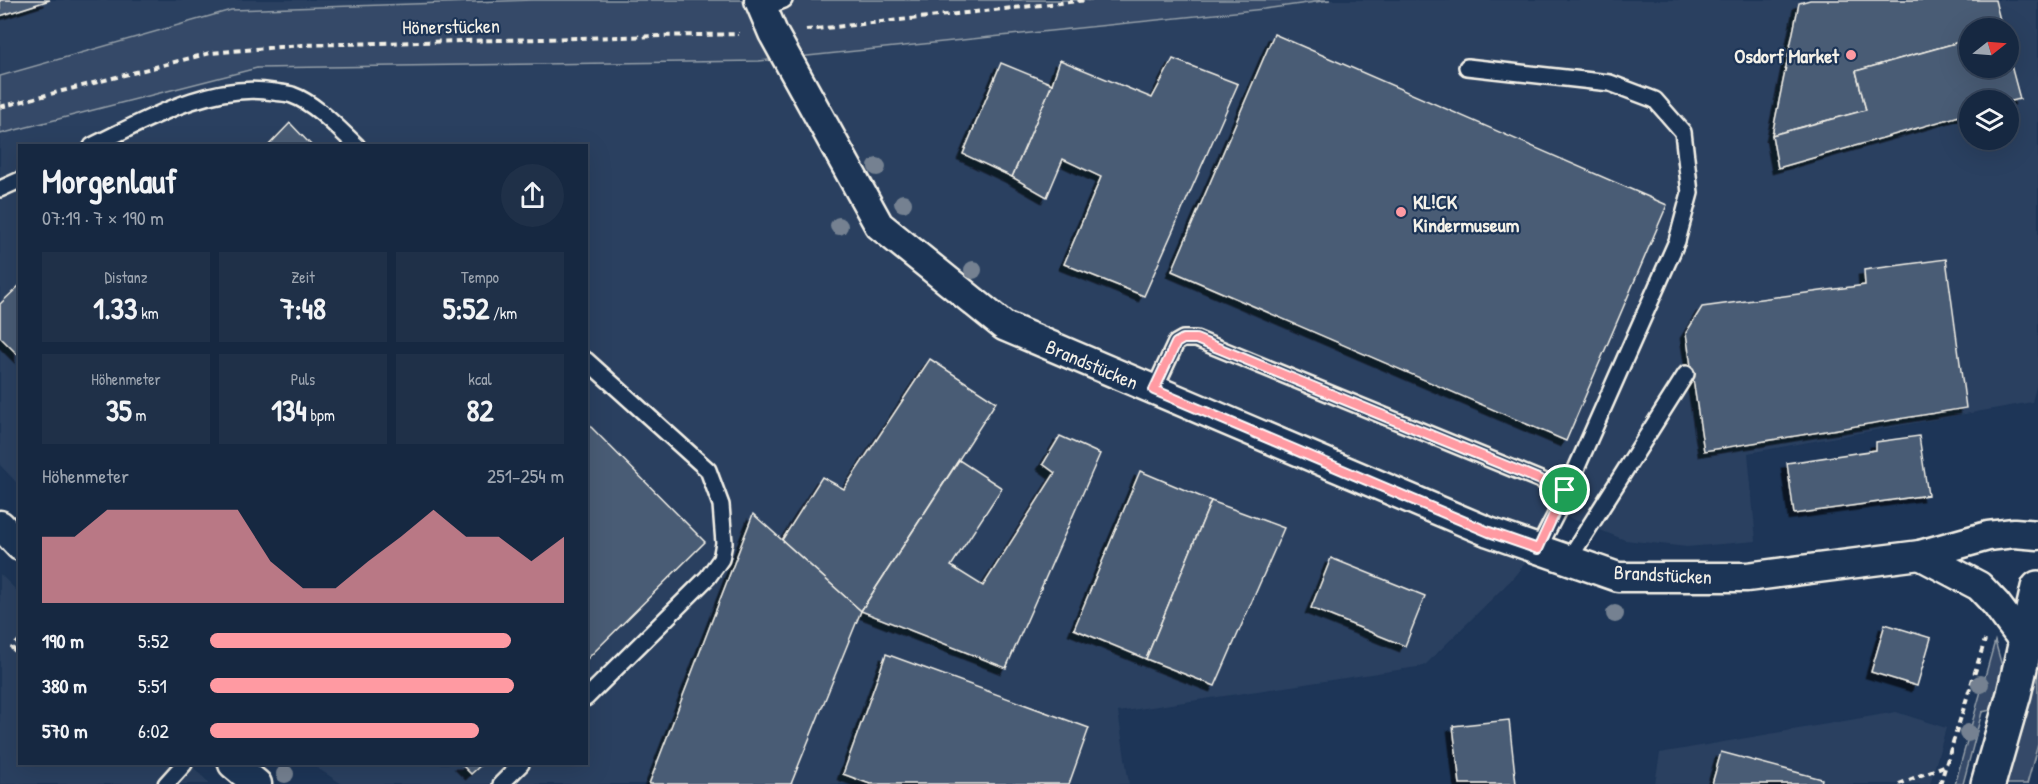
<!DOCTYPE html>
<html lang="de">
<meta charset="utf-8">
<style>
:root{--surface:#162841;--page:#1f3048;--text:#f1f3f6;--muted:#9ea6b1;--line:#35445a;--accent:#ff9aa2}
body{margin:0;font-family:"Patrick Hand",sans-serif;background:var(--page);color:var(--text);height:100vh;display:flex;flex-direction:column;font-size:22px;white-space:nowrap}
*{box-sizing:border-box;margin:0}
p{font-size:20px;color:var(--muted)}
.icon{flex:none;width:33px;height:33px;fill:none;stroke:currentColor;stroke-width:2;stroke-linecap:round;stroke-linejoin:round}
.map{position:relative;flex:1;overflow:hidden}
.side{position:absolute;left:18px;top:144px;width:570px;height:621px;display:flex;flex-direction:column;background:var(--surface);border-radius:0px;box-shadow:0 6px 24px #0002,0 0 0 2px var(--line)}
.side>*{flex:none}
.needle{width:39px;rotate:73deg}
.fabs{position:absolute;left:1959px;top:18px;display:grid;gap:12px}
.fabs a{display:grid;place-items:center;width:60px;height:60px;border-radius:50%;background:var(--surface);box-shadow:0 6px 24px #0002,0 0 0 2px var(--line);font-size:30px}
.pin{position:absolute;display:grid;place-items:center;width:51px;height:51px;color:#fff;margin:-26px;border:3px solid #fff;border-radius:50%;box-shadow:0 2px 6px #0007}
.round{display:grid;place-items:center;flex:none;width:63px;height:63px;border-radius:32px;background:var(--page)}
.headline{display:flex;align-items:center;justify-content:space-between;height:102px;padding:0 24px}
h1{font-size:33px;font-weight:800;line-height:45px}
.metrics{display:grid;grid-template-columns:repeat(3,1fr);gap:9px;height:102px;padding:6px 24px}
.metrics div{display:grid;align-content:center;border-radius:0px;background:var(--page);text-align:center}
.metrics b{font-size:30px;font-weight:800}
.metrics small{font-size:16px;font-weight:400}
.metrics p{font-size:16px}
.chart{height:168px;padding:12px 24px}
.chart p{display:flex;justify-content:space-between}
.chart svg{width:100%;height:108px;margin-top:6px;fill:var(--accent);opacity:.7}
ul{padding:0 24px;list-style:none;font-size:20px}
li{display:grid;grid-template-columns:96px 72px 1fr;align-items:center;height:45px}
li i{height:15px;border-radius:8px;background:var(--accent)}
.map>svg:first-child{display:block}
.built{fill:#2a4060;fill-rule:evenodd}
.green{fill:#354a67;stroke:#949ea8;stroke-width:1.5}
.building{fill:#485b74;stroke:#f4f1e8;stroke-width:1.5;filter:url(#shadow)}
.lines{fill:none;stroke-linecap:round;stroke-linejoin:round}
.lane-casing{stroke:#f4f1e8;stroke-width:20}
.street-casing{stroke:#f4f1e8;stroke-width:33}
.secondary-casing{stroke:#f4f1e8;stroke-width:38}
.path{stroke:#f4f1e8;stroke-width:4;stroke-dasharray:6 4.5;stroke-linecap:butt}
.lane{stroke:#1d3557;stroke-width:15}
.street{stroke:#1d3557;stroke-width:28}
.secondary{stroke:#1d3557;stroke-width:33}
.tree{fill:#748191}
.route-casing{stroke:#fff;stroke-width:12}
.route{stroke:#ff9aa2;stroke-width:8}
.poi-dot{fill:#ff9aa2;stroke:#1d3557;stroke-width:2}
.labels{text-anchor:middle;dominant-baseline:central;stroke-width:4.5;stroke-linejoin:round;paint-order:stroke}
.street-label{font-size:20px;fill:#f4f1e8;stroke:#1d3557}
.poi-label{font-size:20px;font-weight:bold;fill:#f4f1e8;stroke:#1d3557;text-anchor:end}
</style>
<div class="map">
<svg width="2038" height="784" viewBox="0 0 2038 784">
<defs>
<filter id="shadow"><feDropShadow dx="-5.5" dy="5.5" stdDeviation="0" flood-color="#0009"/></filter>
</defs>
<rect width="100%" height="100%" fill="#1d3557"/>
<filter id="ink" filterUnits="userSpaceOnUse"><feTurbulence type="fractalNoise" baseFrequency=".0167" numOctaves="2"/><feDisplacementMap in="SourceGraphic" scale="12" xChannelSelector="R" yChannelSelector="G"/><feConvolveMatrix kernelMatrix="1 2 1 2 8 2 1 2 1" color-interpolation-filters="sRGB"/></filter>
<g filter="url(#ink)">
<g class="built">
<path d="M 0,0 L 533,0 L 231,10 L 0,76 Z"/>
<path d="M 1330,0 L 2038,0 L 2038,379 L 2032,402 L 1748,453 L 1756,541 L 1687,547 L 1625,540 L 1565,516 L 1511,580 L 1424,666 L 1118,712 L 1129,784 L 342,784 L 311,764 L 586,764 L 586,146 L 20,146 L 19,485 L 0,465 L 0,134 L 257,68 L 759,61 L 1264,9 ZM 1970,28 L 2008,28 L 2008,68 L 1970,68 ZM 1970,100 L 2008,100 L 2008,140 L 1970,140 Z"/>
<path d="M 0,574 L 19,593 L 20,764 L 190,764 L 210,784 L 0,784 Z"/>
<path d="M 1896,712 L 1946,728 L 1930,784 L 1655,784 L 1660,753 Z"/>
</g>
<g class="green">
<path d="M 533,0 L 1330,0 L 1264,9 L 759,61 L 257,68 L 0,134 L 0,76 L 231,10 Z"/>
<path d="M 1995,641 L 2005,677 L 2000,708 L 1982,712 L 1963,784 L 1955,784 Z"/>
<path d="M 2038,652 L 2038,744 L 2027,784 L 2000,784 Z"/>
</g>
<g class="building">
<path d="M 0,0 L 50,0 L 0,16 Z"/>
<path d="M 1810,0 L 1995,0 L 2002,28 L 1970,28 L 1970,39 L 1856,71 L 1866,110 L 1772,135 L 1799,3 Z"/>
<path d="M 1274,34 L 1667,205 L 1566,441 L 1172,271 Z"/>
<path d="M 1970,39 L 1970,68 L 2008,68 L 2008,54 L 2020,99 L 2008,102 L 1970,100 L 1970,113 L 1778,168 L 1772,135 L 1866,110 L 1856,71 Z"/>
<path d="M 1173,59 L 1238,84 L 1144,296 L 1064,264 L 1101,177 L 1063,159 L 1047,197 L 1012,177 L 1052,84 L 1060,60 L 1152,98 Z"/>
<path d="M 1001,63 L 1052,84 L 1012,177 L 963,154 Z"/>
<path d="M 290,123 L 312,146 L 268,146 Z"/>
<path d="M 1946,259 L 1966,408 L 1704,451 L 1686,333 L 1702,307 L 1865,285 L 1864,270 Z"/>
<path d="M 20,285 L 20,357 L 0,337 L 0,304 Z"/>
<path d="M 930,359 L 996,402 L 861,611 L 782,540 L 822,477 L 844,489 Z"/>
<path d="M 586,422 L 705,542 L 586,660 Z"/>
<path d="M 1060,436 L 1100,454 L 1006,668 L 861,611 L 959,460 L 1002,488 L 951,566 L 983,586 L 1055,473 L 1043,464 Z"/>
<path d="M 1919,436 L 1928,495 L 1794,514 L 1787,463 L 1876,450 L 1876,442 Z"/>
<path d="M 1140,471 L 1211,501 L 1146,659 L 1074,629 Z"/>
<path d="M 1211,501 L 1284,528 L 1215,686 L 1146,659 Z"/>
<path d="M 753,514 L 861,611 L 791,784 L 649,784 Z"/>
<path d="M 1331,558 L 1425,596 L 1405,646 L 1311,608 Z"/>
<path d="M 1885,624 L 1931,638 L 1917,686 L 1871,672 Z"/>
<path d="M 886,654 L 1089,728 L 1069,784 L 870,784 L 843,774 Z"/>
<path d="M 1509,720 L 1516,784 L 1460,784 L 1453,726 Z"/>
<path d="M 1721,752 L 1822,779 L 1821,784 L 1712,784 Z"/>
<path d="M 461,764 L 482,764 L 471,774 Z"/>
</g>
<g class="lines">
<g class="lane-casing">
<g id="lane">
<path d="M 763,8 L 784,0"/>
<path d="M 1467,67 L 1610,83 L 1655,100 L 1683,132 L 1690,193 L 1677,241 L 1557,512 L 1538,549"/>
<path d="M 92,146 C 146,120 212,81 274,92 C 279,93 287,93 292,95 C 315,103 339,129 357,146"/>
<path d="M 0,189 L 20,180"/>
<path d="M 586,360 L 708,470 L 721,505 L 724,543 L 721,559 L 708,577 L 586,698"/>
<path d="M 1154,390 L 1176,343 L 1183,339 L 1196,339 L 1565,490"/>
<path d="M 1569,559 L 1686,374"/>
<path d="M 166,784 L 184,764"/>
<path d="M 501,784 L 521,764"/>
</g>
</g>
<g class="street-casing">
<g id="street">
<path d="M 759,0 L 773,33 L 879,225 L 1004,326 L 1489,532 L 1618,577 L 1747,577 L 1920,555 L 1988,536 L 2014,533 L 2038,535"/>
<path d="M 0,525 L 20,546"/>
<path d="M 1920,555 L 1979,586 L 1996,604 L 2025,643"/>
<path d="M 233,764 L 257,784"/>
</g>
</g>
<g class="secondary-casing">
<path id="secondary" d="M 1988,784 L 2014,694 L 2038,588"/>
</g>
<g class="path">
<path d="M 806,30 L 1088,0"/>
<path d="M 0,107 L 210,53 L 302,45 L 739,34"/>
<path d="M 20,640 L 12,648 L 20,655"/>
<path d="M 1899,784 L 1944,766"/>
<path d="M 1940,784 L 1985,640"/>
</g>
<use href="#lane" class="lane"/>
<use href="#street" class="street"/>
<use href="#secondary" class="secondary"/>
</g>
<g class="tree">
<circle cx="877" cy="167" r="9"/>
<circle cx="903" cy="203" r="9"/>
<circle cx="839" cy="226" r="9"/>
<circle cx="973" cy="270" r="9"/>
<circle cx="1615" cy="614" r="9"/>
<circle cx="1980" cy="684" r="9"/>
<circle cx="1968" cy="733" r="9"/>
<circle cx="285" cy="774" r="9"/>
</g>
</g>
<g class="lines" filter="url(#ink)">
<g class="route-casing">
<path id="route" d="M 1183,339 L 1196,339 L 1565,490 L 1538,549 L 1489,532 L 1154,390 L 1176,343 Z"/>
</g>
<use href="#route" class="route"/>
</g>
<g class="poi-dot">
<circle cx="1851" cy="55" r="6"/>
<circle cx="1401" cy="212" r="6"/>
</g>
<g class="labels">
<g class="street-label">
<text transform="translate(451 26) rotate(-1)">Hönerstücken</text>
<text transform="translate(1092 364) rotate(23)">Brandstücken</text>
<text transform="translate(1663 574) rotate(3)">Brandstücken</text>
</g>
<g class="poi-label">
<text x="1839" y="55">Osdorf Market</text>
<text x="1413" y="201" text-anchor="start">KL!CK<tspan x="1413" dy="23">Kindermuseum</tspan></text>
</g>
</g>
</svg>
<div class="fabs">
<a><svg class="needle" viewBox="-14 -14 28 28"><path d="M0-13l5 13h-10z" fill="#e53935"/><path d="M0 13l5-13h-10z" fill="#9ea6b1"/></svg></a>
<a><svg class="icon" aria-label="layers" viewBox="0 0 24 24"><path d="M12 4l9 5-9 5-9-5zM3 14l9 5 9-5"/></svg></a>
</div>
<div class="pin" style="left:1565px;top:490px;background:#1e9e55"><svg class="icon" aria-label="arrive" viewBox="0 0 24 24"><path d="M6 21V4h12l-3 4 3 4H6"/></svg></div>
<section class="side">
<div class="headline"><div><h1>Morgenlauf</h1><p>07:19 · 7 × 190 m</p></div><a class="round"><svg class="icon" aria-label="share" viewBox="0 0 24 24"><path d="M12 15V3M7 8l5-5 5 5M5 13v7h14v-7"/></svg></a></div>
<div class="metrics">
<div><p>Distanz</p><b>1.33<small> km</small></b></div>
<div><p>Zeit</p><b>7:48</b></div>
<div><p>Tempo</p><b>5:52<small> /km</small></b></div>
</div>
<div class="metrics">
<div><p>Höhenmeter</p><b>35<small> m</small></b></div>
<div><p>Puls</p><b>134<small> bpm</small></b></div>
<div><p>kcal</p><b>82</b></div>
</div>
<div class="chart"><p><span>Höhenmeter</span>251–254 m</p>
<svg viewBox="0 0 160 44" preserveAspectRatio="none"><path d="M0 44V17L10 17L20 6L30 6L40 6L50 6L60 6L70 27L80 38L90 38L100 27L110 17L120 6L130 17L140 17L150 27L160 17V44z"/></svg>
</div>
<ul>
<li><b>190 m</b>5:52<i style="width:85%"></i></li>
<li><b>380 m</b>5:51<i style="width:86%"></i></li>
<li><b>570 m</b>6:02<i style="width:76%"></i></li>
</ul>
</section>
</div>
